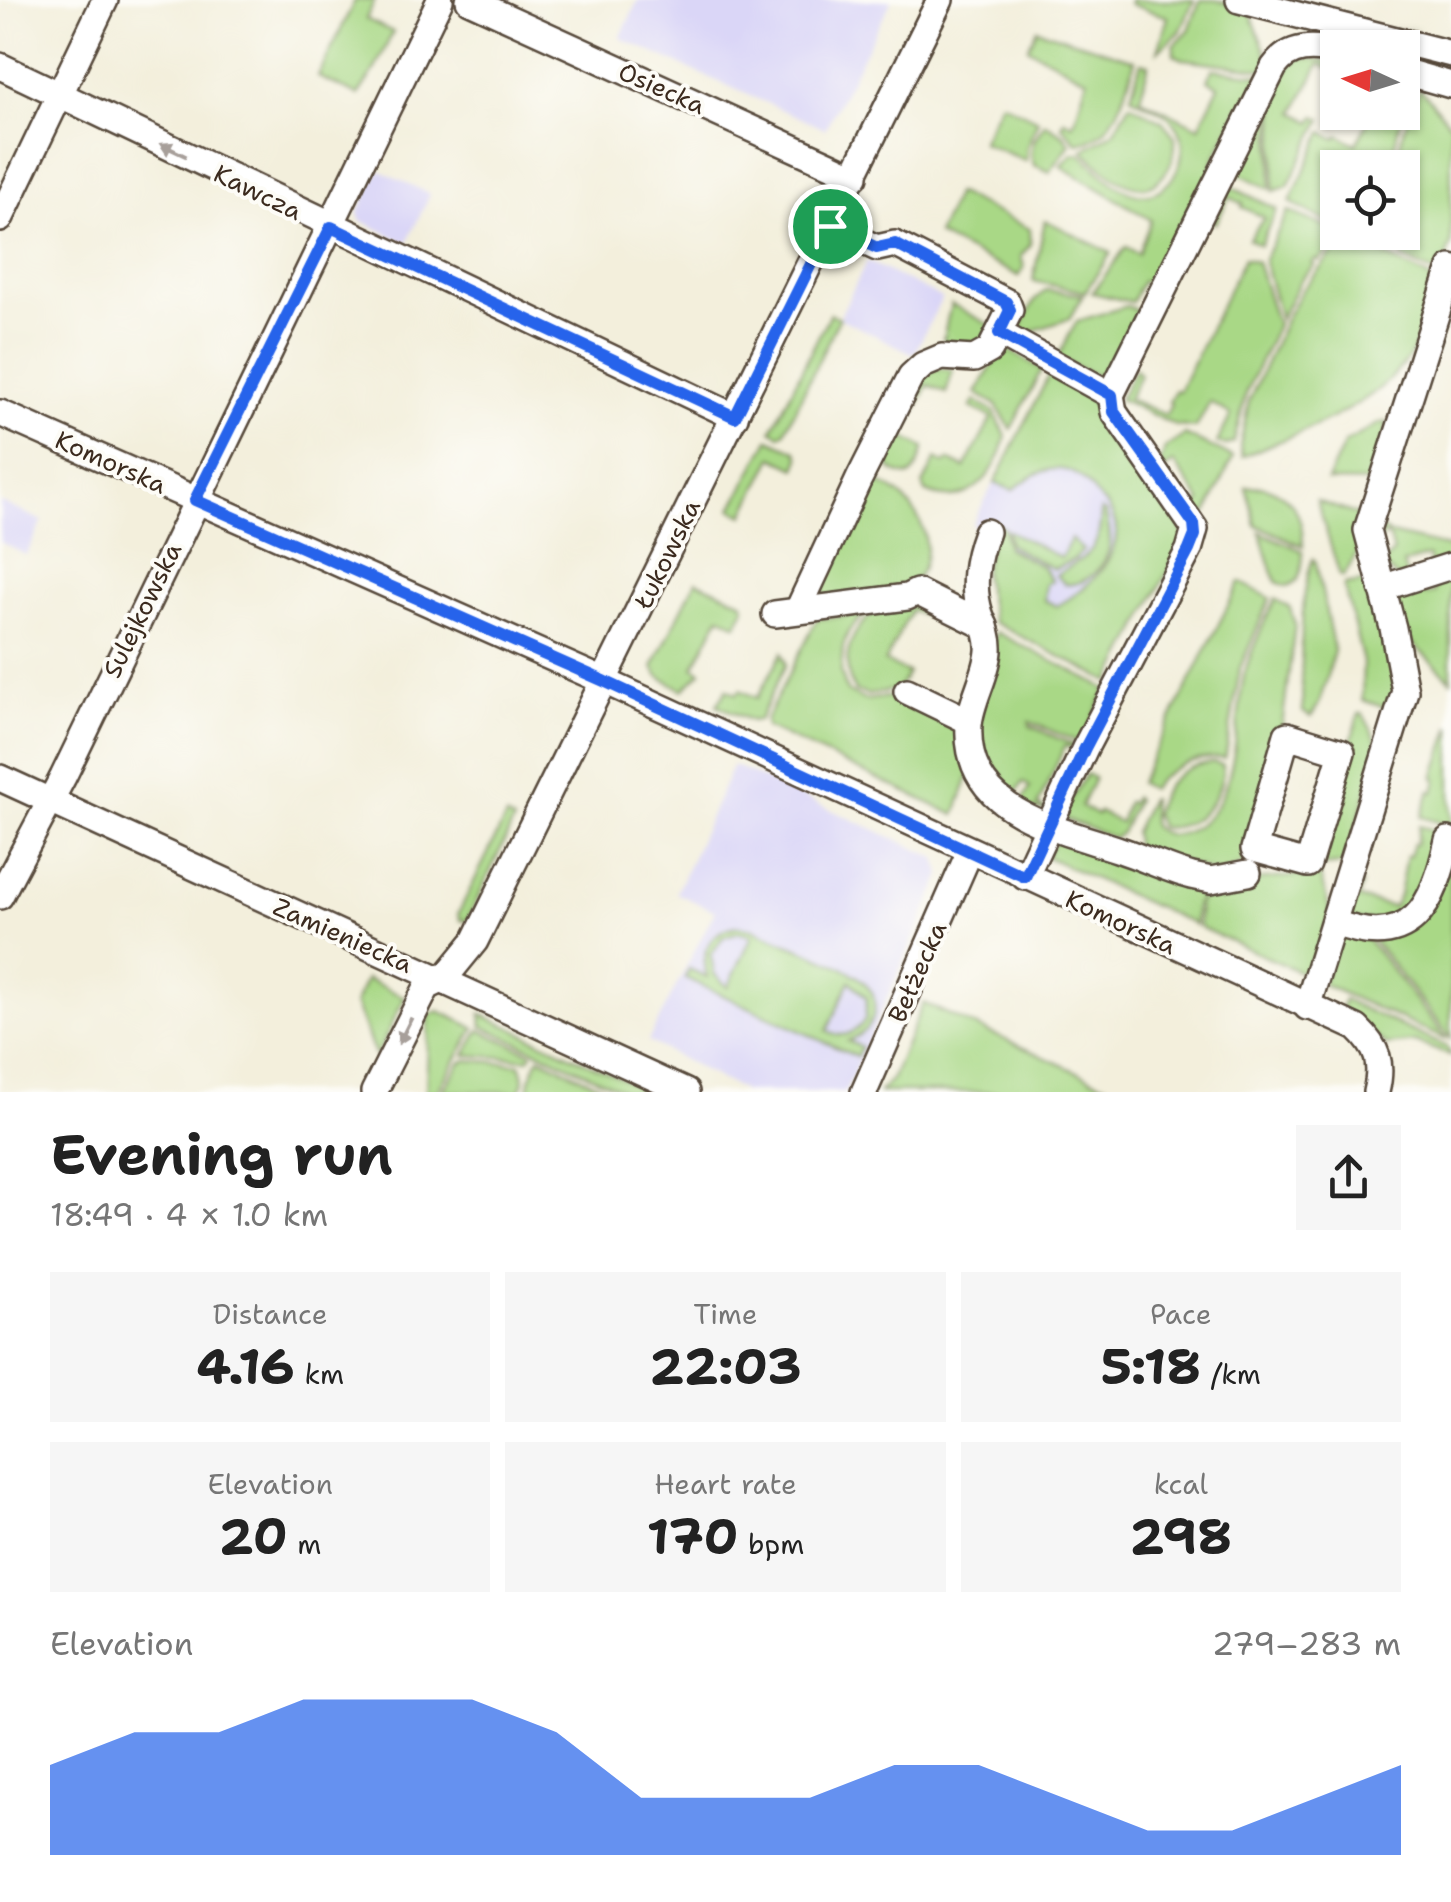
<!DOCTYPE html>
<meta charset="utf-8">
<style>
:root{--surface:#fff;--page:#f6f6f6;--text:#222;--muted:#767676;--accent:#2563eb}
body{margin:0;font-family:"Shantell Sans",sans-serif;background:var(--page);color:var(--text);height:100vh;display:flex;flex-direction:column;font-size:38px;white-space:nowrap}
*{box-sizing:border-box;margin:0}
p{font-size:32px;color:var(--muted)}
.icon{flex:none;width:55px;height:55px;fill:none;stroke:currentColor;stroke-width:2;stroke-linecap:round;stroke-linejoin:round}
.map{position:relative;height:1092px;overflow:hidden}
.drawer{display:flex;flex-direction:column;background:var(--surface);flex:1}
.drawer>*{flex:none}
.needle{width:65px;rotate:274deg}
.fabs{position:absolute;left:1320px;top:30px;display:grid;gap:20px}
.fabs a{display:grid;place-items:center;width:100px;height:100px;border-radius:0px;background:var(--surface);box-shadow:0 2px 8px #0004;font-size:50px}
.pin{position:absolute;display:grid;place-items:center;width:85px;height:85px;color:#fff;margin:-42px;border:5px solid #fff;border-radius:50%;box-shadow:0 2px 10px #0007}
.round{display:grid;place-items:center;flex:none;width:105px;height:105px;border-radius:0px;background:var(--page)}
.head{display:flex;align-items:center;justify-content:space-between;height:170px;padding:0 50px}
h1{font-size:55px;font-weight:700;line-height:75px}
.stats{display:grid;grid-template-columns:repeat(3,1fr);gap:15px;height:170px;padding:10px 50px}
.stats div{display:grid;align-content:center;border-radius:0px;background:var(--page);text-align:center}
.stats b{font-size:50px;font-weight:700}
.stats small{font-size:28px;font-weight:400}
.stats p{font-size:28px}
.chart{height:280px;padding:20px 50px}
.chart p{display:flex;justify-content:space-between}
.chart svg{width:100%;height:180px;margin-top:10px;fill:var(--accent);opacity:.7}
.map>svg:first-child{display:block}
.built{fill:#dad6f7}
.green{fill:#a9d886;stroke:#728152;stroke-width:2.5;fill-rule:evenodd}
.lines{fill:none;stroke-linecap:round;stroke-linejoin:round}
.minor-casing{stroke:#57483a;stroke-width:30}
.minor{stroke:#fff;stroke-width:25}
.oneway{fill:#a79f9a}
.route-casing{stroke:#fff;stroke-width:20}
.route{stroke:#2563eb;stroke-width:12}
.labels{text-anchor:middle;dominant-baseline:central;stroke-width:8;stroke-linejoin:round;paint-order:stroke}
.street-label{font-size:25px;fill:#3b2a1e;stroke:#fdfcf7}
</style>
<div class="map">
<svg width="1451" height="1092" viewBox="0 0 1451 1092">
<rect width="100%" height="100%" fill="#fdfcf7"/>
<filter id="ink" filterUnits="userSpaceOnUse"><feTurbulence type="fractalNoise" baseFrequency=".01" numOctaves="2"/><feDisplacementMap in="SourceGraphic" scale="20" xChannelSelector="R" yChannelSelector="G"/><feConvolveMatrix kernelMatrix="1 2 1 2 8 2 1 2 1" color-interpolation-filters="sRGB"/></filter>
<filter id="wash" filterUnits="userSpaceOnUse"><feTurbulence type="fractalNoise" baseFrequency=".0048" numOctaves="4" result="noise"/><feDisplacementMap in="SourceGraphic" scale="40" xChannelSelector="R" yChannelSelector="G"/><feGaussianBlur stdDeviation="2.25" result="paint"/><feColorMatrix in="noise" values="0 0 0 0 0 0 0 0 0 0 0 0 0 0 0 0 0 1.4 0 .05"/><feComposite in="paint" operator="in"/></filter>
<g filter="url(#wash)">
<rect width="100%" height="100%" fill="#f3efdc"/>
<g class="built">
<path d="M 638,0 L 892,0 L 825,129 L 620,38 Z"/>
<path d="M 379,170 L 430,194 L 407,243 L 360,220 L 358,213 Z"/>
<path d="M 867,261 L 942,298 L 914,354 L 839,318 Z"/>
<path d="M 1045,384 L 1174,517 L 1099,663 L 1000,618 L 993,535 L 972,525 Z"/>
<path d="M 0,502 L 43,521 L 26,555 L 0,542 Z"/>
<path d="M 733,765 L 937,858 L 942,875 L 845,1092 L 745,1092 L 648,1041 L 715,911 L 676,893 Z"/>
</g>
<g class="green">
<path d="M 355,0 L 375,0 L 366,19 L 393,32 L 374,71 L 358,95 L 318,77 Z"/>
<path d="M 1130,0 L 1194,0 L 1180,32 L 1158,51 L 1168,17 L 1129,4 Z"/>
<path d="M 1200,0 L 1215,0 L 1249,9 L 1270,63 L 1265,70 L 1183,59 L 1174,55 L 1174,45 L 1189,30 Z"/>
<path d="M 1037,29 L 1135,60 C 1126,90 1116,140 1077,143 L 1062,126 L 1064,120 L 1072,124 L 1075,120 L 1087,79 L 1028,48 Z"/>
<path d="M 1300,57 L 1337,62 L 1337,73 L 1320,64 L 1295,112 L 1312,122 L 1316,116 L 1322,119 L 1288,186 L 1274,191 L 1276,77 Z"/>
<path d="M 1141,62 L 1149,64 L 1140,98 L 1199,127 L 1219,86 L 1208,80 L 1213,69 L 1262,75 L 1249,103 L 1241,105 L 1212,164 L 1214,172 L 1205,193 L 1196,195 L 1168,251 L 1171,260 L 1157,287 L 1142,281 L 1132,302 L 1092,293 L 1126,247 L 1138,254 L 1151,220 L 1061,166 L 1072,154 L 1079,153 C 1096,166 1115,190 1137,194 C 1172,200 1193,152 1177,126 C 1167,110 1146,106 1131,96 Z"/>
<path d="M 1403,78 L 1416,83 L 1398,129 L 1391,167 L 1338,168 L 1337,227 L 1290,202 L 1323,132 L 1336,139 L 1339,135 L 1356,144 L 1373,113 L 1402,112 Z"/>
<path d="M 1273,82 L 1271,189 L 1234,171 Z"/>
<path d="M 1420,88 L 1451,125 L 1451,244 L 1440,276 L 1403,259 L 1398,233 L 1402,232 L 1402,168 L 1395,168 L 1403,132 Z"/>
<path d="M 1001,102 L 1038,120 L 1027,147 L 1026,161 L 981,142 Z"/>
<path d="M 1130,104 L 1162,121 L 1175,137 C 1176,152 1173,163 1164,175 C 1140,206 1102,169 1083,150 L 1114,132 Z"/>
<path d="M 1045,123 L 1064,135 L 1070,144 L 1050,172 L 1034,165 C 1027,149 1036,136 1045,123 Z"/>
<path d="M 1231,187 L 1277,209 L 1260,245 L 1249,239 L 1264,218 L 1242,207 L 1243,204 L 1229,197 L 1216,223 L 1207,219 L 1224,189 Z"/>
<path d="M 956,193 L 1030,229 L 1031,244 L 1021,256 L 1024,267 L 1019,276 L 937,235 Z"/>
<path d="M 1288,211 L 1343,234 L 1319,261 L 1316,259 L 1312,263 L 1314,265 L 1300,281 L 1280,319 L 1264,260 Z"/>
<path d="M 1045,220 L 1111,253 L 1085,292 L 1033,281 Z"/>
<path d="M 1347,236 L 1437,282 C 1431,302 1425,323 1417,342 C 1388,406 1301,430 1242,457 L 1240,446 L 1249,401 L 1287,316 L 1302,290 Z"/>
<path d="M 1244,258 L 1257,262 L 1277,325 L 1247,390 L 1234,442 L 1227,445 L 1217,443 L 1231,415 L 1210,402 L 1196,428 L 1176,426 L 1119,399 L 1135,369 L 1140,375 L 1128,399 L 1166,415 L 1171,404 L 1169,402 L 1175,390 L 1179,391 Z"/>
<path d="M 1046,290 L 1083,295 L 1069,319 L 1020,335 L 1018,332 L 1035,300 Z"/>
<path d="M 951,304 L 992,326 L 981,347 L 948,346 L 943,338 Z"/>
<path d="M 1127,306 L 1138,311 L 1108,372 L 1112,380 L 1108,381 L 1057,358 L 1077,321 Z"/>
<path d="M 830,313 L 839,318 L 784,433 L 780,435 L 772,430 Z"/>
<path d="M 1003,347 L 1042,369 L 1011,429 L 995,404 L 976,393 Z"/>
<path d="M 934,368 L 953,370 L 947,390 L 946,393 L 928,385 L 903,437 L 924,448 C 920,457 920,468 910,476 C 893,474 887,469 885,451 L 911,393 Z"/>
<path d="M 1050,373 L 1060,376 L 1058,381 L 1064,385 L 1068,381 L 1089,389 L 1181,517 L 1184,540 L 1110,682 L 993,622 L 983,574 L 993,527 L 997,524 L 1004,528 L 1007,548 L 1043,567 L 1052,581 L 1046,584 L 1044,600 L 1057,606 C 1089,588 1135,548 1108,507 C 1105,503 1100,500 1097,496 C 1072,459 1045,463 1013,490 L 995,483 Z"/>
<path d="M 975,401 L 994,412 L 1006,436 C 997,474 968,511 926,492 L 923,485 L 936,459 L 945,464 L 948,460 L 965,468 L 992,418 L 971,407 Z"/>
<path d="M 1388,422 L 1375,482 L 1327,481 L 1345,443 L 1380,423 Z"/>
<path d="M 1185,435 L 1233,457 L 1207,513 L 1194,514 L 1190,510 L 1201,501 L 1174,463 L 1163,470 L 1160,465 L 1165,448 Z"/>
<path d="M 769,439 L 797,451 L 800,458 L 796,468 L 773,457 L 744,515 L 732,509 Z"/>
<path d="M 877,483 C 904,489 938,530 922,569 C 917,579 909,586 901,593 L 827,599 L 819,585 L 866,487 Z"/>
<path d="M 1261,486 C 1291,494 1303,512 1303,546 L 1256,525 L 1246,487 Z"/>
<path d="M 1317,501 L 1364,517 L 1364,541 L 1344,576 L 1340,576 Z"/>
<path d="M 1101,510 L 1106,513 C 1108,524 1111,535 1110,545 C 1107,566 1085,587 1065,584 L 1056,575 C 1089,554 1100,553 1101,510 Z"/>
<path d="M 1374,523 L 1391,534 L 1451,548 L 1451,562 L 1432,568 L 1428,556 L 1403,564 L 1407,577 L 1398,579 L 1382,564 L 1393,553 L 1388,534 L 1376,542 Z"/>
<path d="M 1007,530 L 1061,558 L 1071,539 L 1083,550 L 1075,559 L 1054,569 L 1009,545 Z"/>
<path d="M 1260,532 L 1303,551 C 1302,566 1303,583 1286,586 L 1276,582 Z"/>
<path d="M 1313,559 L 1316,562 L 1334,651 L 1319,704 L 1311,717 L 1303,712 C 1301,672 1298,595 1313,559 Z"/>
<path d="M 1451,571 L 1451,680 L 1400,632 L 1393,597 L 1419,583 L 1423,595 L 1435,593 L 1433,579 Z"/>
<path d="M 696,581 L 742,601 L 745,608 L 737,625 L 720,616 L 694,667 L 701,672 L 683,690 L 659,676 L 653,667 Z"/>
<path d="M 1368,581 L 1398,677 L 1392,710 L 1362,700 L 1363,662 L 1344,585 Z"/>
<path d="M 1240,582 L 1270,598 L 1240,668 L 1226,754 L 1225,758 C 1198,756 1167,766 1151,789 L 1139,783 Z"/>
<path d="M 1275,599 L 1290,608 L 1295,625 L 1281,734 L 1244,863 L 1219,874 L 1135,847 L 1134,832 L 1151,797 L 1152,826 C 1162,835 1175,837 1188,831 C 1244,804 1233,717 1245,672 C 1252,647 1264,623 1275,599 Z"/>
<path d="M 891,604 L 924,606 L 925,616 L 911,610 L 885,662 L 908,673 L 898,689 L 868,695 L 855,691 C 835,657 856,616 891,604 Z"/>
<path d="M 864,614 L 848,632 L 843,647 L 841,672 L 847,691 L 865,700 L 901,695 L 959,728 L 971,772 L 955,815 L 766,727 L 765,721 L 817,619 Z"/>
<path d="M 996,632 L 1107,689 L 1081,743 L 1030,722 L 1030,726 L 1080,748 L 1079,751 L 1065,746 L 1038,805 L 1049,811 L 1019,807 L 1030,787 L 1023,782 L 1015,795 L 1018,797 L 989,780 L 978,719 Z"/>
<path d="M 782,653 L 786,664 L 759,720 L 751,721 L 717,705 L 727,689 L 737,694 L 740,690 L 757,698 Z"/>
<path d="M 1359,714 L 1363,714 L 1380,746 L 1346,864 L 1320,866 L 1316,857 Z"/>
<path d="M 1451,726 L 1451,826 L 1421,817 L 1430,791 L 1434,792 L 1437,779 L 1434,778 Z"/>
<path d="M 1213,762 L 1223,765 C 1224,798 1194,833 1159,827 L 1154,814 C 1161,783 1180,766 1213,762 Z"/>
<path d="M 1086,774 L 1094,778 L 1081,806 L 1097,815 L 1099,812 L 1120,823 L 1127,802 L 1131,803 L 1134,797 L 1136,800 L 1121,833 L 1114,838 L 1060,817 Z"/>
<path d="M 506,817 L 514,821 L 467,921 L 461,920 L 458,914 Z"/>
<path d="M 1419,826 L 1430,829 L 1439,837 L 1425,902 L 1384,922 L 1348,919 L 1354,883 L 1362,885 L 1358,898 L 1393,907 L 1399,895 L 1406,856 L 1409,856 L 1413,844 L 1416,844 Z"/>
<path d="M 1056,839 L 1205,887 L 1195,906 L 1195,925 L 1046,857 Z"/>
<path d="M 1451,846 L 1451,1039 L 1368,934 L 1395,933 Z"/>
<path d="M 1319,873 L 1331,913 L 1311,977 L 1199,927 L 1198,904 L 1211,885 Z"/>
<path d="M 737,926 L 753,929 C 779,942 850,965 866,984 C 873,992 876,1003 874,1014 C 870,1028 861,1036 848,1041 L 861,1047 L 857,1057 L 685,978 L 689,969 L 707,977 C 700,951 710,931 737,926 ZM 739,932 L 752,936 L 728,987 L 714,974 L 711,955 L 723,937 ZM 850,981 L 867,998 L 865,1019 C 857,1033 841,1040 827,1031 Z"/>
<path d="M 1340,934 L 1364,935 L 1447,1040 L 1322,984 Z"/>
<path d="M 366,979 L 405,997 L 376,1057 L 355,1003 Z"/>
<path d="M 1344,1000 L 1447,1047 L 1451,1056 L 1415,1042 L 1386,1045 L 1340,1010 Z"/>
<path d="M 923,1003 L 1107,1085 L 1103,1092 L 879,1092 L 892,1078 Z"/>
<path d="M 439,1011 L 475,1028 L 437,1092 L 426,1092 L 429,1015 Z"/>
<path d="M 481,1014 L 627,1081 L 651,1092 L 627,1092 L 482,1026 Z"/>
<path d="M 480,1030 L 532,1053 L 529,1059 L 465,1055 Z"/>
<path d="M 539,1057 L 613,1092 L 528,1092 L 530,1079 Z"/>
<path d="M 467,1060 L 520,1064 C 524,1074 527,1083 518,1092 L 442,1092 L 460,1063 Z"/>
</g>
</g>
<g filter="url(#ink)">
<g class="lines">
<g class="minor-casing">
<g id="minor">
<path d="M 469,0 L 855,176"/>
<path d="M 1239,0 L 1451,54"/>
<path d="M 0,66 L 735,417"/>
<path d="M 1402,71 L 1451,85"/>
<path d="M 0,219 L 105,0"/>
<path d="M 999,333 L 1111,395 L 1114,412 L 1195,529 L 1189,550 L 1085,748 L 1025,877"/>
<path d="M 1111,395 L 1274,67 C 1290,45 1313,46 1338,52"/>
<path d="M 0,413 L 604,681 L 1357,1028 C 1378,1048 1383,1063 1376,1092"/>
<path d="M 986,532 C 976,559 971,586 980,614 C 985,627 990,638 989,651 C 987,676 971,700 969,725 C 964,813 1056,828 1120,850 C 1144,858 1167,869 1192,876 L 1211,880 L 1248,873"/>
<path d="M 1382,588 L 1451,566"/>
<path d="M 798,610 L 859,479 L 911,376 L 923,365 L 942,357 L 974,359 L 990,350 L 1010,310 L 1007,302 L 895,244 L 877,248 L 830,226"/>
<path d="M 775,614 L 907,597 L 917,592 L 985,626"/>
<path d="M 907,691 L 969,721"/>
<path d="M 1287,735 L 1342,752 L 1308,864 L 1254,849 Z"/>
<path d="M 0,778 L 686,1092"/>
<path d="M 0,896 L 63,777 L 440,0"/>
<path d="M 1335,923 C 1412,952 1434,906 1448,840"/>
<path d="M 1307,1007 L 1405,691 L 1393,628 L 1367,530 L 1451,268"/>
<path d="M 374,1092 L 427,987 L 444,979 L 475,941 L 940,0"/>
<path d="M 864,1092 L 970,851"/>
</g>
</g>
<use href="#minor" class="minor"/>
</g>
<defs><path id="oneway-solid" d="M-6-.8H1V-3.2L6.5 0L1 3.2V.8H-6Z" transform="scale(2.5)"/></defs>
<g class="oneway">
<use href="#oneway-solid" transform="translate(173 150) rotate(-154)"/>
<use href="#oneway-solid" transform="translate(405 1031) rotate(116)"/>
</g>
</g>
<g class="lines" filter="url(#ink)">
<g class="route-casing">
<path id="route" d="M 830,226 L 877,248 L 895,244 L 1006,302 L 1010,310 L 999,333 L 1112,395 L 1114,412 L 1194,524 L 1195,535 L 1189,550 L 1085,748 L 1025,877 L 604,681 L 195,500 L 331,227 L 735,417 Z"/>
</g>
<use href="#route" class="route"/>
</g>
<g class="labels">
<g class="street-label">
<text transform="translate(662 88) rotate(24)">Osiecka</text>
<text transform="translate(258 192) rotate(26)">Kawcza</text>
<text transform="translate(111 462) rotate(24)">Komorska</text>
<text transform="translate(667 554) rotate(-64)">Łukowska</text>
<text transform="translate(142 610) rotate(-64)">Sulejkowska</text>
<text transform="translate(1121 922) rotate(25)">Komorska</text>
<text transform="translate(343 935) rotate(24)">Zamieniecka</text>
<text transform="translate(917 972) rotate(-66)">Bełżecka</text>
</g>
</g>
</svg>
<div class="fabs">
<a><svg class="needle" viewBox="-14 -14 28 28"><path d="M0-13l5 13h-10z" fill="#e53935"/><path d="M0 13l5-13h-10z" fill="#767676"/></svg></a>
<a><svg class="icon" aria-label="locate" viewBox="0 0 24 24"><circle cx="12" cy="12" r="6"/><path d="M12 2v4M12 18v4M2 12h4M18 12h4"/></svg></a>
</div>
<div class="pin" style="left:830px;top:226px;background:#1e9e55"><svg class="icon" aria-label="arrive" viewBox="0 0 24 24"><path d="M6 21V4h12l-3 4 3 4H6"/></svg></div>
</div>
<section class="drawer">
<div class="head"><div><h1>Evening run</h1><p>18:49 · 4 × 1.0 km</p></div><a class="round"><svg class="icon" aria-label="share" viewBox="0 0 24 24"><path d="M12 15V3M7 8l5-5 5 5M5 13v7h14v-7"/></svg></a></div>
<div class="stats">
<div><p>Distance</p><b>4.16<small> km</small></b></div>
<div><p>Time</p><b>22:03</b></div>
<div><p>Pace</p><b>5:18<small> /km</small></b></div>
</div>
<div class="stats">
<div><p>Elevation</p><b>20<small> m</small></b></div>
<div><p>Heart rate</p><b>170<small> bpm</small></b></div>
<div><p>kcal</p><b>298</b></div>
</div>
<div class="chart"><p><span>Elevation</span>279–283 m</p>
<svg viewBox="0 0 160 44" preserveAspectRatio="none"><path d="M0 44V22L10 14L20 14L30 6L40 6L50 6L60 14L70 30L80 30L90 30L100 22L110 22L120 30L130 38L140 38L150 30L160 22V44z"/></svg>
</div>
</section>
